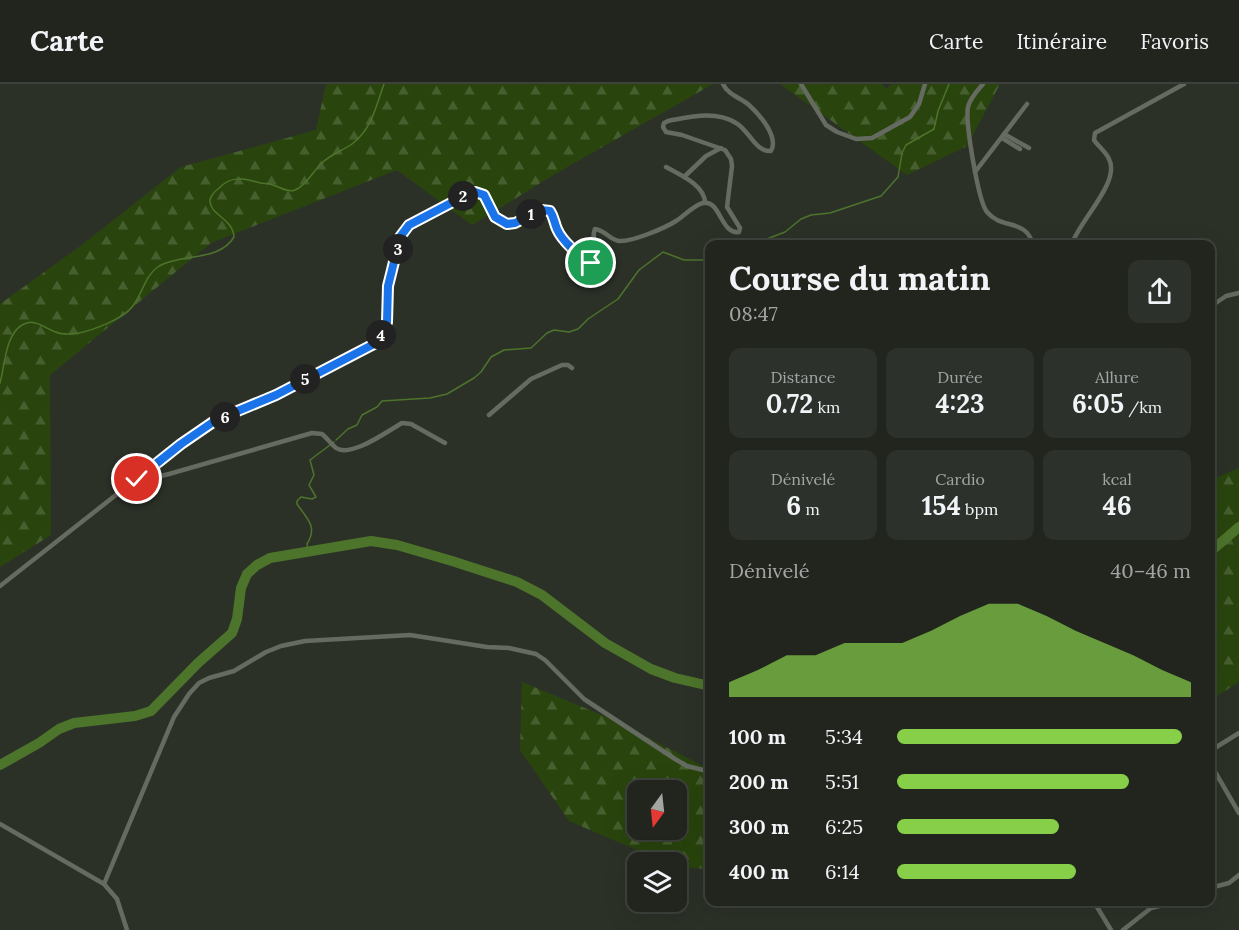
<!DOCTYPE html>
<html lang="fr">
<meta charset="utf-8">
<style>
:root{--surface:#21251e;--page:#2d312b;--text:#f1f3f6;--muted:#a2a5a4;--line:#3e423c;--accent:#88cf49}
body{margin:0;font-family:Lora,serif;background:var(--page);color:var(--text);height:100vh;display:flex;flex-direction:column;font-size:22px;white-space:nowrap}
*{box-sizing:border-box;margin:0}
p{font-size:20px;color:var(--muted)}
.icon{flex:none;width:33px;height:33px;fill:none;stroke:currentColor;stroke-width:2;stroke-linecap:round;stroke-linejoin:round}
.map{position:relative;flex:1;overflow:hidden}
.details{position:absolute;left:705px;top:156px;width:510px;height:666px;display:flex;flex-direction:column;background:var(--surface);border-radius:12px;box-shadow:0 6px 24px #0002,0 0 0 2px var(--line)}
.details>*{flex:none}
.needle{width:39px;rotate:195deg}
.controls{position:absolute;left:627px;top:696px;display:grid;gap:12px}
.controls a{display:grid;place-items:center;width:60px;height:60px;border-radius:12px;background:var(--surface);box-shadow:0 6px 24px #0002,0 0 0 2px var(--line);font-size:30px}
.pin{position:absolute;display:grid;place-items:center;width:51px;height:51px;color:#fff;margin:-26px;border:3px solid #fff;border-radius:50%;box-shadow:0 2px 6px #0007}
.km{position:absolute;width:30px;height:30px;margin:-15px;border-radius:50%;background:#222;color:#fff;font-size:16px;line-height:30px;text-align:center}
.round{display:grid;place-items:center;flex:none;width:63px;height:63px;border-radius:12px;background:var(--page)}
.headline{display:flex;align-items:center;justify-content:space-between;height:102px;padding:0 24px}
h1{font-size:33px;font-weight:800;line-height:45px}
.stats{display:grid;grid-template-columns:repeat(3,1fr);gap:9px;height:102px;padding:6px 24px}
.stats div{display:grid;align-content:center;border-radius:12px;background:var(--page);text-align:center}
.stats b{font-size:26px;font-weight:800}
.stats small{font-size:16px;font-weight:400}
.stats p{font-size:16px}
.chart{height:168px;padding:12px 24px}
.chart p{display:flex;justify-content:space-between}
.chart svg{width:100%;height:108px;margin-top:6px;fill:var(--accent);opacity:.7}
ul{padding:0 24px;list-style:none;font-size:20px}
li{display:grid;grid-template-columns:96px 72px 1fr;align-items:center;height:45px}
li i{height:15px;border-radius:8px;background:var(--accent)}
header{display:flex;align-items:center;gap:36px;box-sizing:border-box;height:84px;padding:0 30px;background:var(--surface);border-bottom:2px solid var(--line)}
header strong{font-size:28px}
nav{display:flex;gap:33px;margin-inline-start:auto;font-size:21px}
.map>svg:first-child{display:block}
.forest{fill:url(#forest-firs);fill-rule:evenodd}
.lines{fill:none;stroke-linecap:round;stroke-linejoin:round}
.stream{stroke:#4d742b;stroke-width:1.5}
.river{stroke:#4d742b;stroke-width:10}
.minor{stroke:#656b61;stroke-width:4.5}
.route-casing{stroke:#fff;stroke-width:12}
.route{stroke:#1a73e8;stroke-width:8}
</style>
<header>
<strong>Carte</strong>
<nav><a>Carte</a><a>Itinéraire</a><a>Favoris</a></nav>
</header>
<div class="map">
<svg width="1239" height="846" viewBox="0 0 1239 846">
<defs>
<pattern id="forest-firs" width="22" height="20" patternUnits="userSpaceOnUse" patternTransform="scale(1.5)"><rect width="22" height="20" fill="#29450d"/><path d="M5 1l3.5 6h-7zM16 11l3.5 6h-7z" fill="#475f2f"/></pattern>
</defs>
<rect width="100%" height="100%" fill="#2c3128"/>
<g class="forest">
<path d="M 326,0 L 713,0 L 555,90 L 472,141 L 397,86 L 211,159 L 50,291 L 51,451 L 0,483 L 0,220 L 79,163 L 181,83 L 316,46 Z"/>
<path d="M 780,0 L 882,0 L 886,5 L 892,0 L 1000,0 L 967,62 L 907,91 Z"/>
<path d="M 1239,384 L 1239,598 L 1211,616 L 1211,396 Z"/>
<path d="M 522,598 L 609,634 L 707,684 L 710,690 L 709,785 L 677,783 L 676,778 L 665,778 L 569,737 L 520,666 ZM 638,706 L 676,706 L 676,746 L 638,746 Z"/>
</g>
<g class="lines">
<g class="stream">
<path d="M 754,160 L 785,148 L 801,135 L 811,131 L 830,129 L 881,112 L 898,93 L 902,69 L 906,61 L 934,45 L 938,27 L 949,0"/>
<path d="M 0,299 C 5,282 5,251 22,241 C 35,233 45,245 56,248 C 62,251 72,250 79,249 C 93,246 123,235 132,223 C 143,210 144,192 159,182 C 182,169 219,178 234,153 C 233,134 209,131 210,116 C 211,112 214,108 218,105 C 231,91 243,94 260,99 C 264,100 269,99 273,101 C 280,103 288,109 295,106 C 306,102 313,87 321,80 C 329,71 342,67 352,60 C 372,45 376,22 384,0"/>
<path d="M 336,356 L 348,345 L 357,341 L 362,331 L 377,323 L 382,317 L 430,314 L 447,310 L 474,294 L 481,288 L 491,273 L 504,266 L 531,264 L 547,249 L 554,246 L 569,248 L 578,245 L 588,235 L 618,215 L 639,186 L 663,168 L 684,176 L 710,176"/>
<path d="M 308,467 L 307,460 C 318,442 307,435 297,420 L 297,417 L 301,413 L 312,415 L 316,413 L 309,401 L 314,391 L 310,376 L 334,358"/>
</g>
<g class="river">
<path d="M 1210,468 L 1239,443"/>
<path d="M 0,681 L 39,659 L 59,645 L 74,639 L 135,632 L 151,627 L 198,579 L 232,549 L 237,535 L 241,504 L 247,490 L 257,481 L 270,474 L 371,457 L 397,461 L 452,477 L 517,498 L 542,511 L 605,559 L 651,585 L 675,594 L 710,602"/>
</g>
<g class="minor">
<path d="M 801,0 L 826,41 L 837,48 L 856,55 L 872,54 L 910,33 L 919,20 L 925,0"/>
<path d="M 983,0 C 977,7 970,14 968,23 C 965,37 978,117 987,128 C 1002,146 1025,134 1033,160"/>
<path d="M 1004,50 L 1029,64"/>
<path d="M 1002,54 L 1020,65"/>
<path d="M 666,83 C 680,91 705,101 705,119"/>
<path d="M 975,88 L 1027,20"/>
<path d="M 684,93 L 706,72 L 721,64"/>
<path d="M 1072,160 C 1079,137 1121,98 1109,75 C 1106,68 1098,62 1094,56 L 1095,49 L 1184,0"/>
<path d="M 1210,223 L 1226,212 L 1239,209"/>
<path d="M 489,331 L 531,295 L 562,281 L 568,281 L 572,284"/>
<path d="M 137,395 L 149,395 L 169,390 L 312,349 L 322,350 C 327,354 331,360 336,364 C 351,374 388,347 402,339 L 411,340 L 445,359"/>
<path d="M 0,502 L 163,374 L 216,336 L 276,311 L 374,260 L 380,253 L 387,238 L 388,202 L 392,186 L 400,153 L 409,141 L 470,109 L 475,108 L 485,111 L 495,133 L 507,140 L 515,139 L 541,125 L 550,127 C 555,133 554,138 557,145 C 561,156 586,179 596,179 C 600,167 590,156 595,145 C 605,146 610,156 619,157 C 632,158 665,144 676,137 C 684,132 694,121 703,119 C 720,115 721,151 739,148 L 740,144 L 727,123 L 732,82 L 731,75 L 725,66 L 682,51 L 666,48 L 663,43 L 664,39 L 668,37 C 690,33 715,26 736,39 C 749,46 755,68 771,67 C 779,53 760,31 749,21 C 741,14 728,11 723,0"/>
<path d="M 1210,667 L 1239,649"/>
<path d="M 1210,679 L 1239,729"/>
<path d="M 0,740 L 104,800 L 117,815 L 127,846"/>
<path d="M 104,800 L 174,633 L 189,610 L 199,599 L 209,594 L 234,587 L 266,568 L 281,562 L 305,557 L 410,551 L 487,563 L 509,564 L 536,570 L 545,576 L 584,615 L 675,675 L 687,682 L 707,687"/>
<path d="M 1210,804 L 1229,799 L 1239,791"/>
<path d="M 1094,818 L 1111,846"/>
<path d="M 1123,846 L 1151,824 L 1177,818"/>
</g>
</g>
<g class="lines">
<g class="route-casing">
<path id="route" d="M 137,395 L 181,360 L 216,336 L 276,311 L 374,260 L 380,254 L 387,238 L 388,202 L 392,186 L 400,153 L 409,141 L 470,109 L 475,108 L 484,111 L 495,133 L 507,140 L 515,139 L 541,126 L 550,127 C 554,133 554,138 557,145 C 562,157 580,173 591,179"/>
</g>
<use href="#route" class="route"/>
</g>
</svg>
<div class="controls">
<a><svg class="needle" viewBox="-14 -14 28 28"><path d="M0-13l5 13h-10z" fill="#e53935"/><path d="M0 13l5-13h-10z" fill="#a2a5a4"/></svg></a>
<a><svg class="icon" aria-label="layers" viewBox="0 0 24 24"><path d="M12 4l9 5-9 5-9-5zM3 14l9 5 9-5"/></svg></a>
</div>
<div class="pin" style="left:591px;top:179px;background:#1e9e55"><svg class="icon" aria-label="arrive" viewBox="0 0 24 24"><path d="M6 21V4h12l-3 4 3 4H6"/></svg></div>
<div class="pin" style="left:137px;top:395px;background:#d93025"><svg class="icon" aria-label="check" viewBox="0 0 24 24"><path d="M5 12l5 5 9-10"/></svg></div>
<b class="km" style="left:531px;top:130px">1</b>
<b class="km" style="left:463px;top:112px">2</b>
<b class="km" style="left:398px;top:165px">3</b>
<b class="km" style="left:381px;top:251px">4</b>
<b class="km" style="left:305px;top:295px">5</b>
<b class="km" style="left:225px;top:333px">6</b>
<section class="details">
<div class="headline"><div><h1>Course du matin</h1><p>08:47</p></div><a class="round"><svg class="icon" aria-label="share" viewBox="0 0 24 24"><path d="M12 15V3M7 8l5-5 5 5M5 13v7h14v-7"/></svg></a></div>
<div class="stats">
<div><p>Distance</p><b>0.72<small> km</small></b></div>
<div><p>Durée</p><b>4:23</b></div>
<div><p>Allure</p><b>6:05<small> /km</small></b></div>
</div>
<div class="stats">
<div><p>Dénivelé</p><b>6<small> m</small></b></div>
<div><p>Cardio</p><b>154<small> bpm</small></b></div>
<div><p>kcal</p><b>46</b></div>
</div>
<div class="chart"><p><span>Dénivelé</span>40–46 m</p>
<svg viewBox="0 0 160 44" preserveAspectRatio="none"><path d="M0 44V38L10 33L20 27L30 27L40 22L50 22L60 22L70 17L80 11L90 6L100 6L110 11L120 17L130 22L140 27L150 33L160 38V44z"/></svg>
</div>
<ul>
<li><b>100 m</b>5:34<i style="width:97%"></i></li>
<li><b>200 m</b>5:51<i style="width:79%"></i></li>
<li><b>300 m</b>6:25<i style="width:55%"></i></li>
<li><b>400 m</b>6:14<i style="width:61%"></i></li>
</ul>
</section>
</div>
